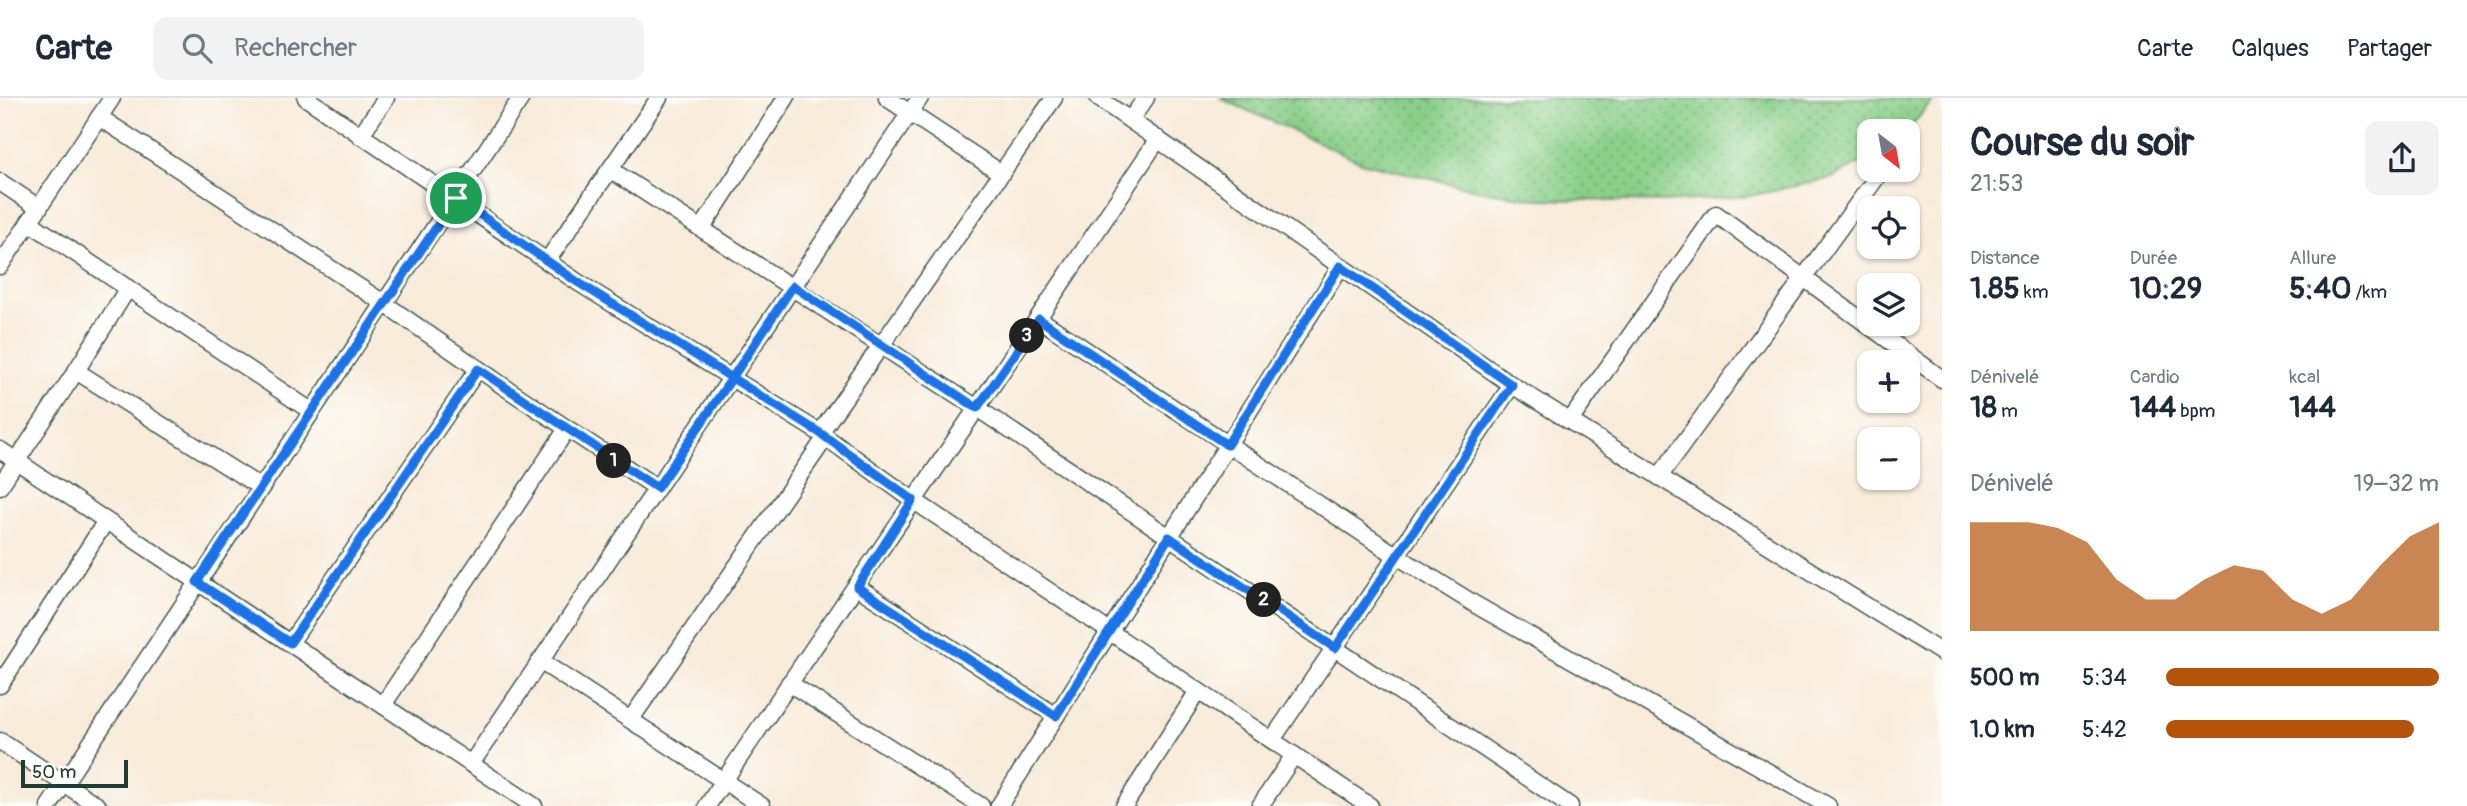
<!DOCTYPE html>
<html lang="fr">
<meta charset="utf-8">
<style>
:root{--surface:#fff;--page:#f2f2f3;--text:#1f2937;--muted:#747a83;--line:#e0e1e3;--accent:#b45309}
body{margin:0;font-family:Pangolin,sans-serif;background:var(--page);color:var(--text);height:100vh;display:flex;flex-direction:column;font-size:26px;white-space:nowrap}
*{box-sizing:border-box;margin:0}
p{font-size:23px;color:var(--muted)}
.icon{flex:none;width:38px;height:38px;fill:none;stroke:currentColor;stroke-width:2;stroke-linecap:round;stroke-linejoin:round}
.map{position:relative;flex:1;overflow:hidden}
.details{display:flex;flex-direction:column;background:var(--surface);width:525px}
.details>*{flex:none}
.needle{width:46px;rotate:149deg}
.tools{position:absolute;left:1857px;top:21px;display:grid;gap:14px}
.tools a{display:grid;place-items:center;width:63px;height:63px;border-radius:14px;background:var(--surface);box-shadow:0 2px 5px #0004;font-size:35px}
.scale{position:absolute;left:21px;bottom:18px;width:107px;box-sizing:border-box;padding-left:7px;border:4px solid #1f3d34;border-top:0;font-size:19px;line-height:24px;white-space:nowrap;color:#1f3d34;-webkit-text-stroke:5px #fdfcf7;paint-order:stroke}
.pin{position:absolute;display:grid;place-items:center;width:60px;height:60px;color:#fff;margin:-30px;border:4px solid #fff;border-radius:50%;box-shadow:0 2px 7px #0007}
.km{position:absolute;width:35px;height:35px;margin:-18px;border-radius:50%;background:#222;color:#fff;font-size:19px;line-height:35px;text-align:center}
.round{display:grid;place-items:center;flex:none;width:74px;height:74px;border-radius:14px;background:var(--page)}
.summary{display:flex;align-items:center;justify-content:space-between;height:119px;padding:0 28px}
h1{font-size:38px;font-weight:800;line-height:52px}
.stats{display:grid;grid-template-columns:repeat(3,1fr);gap:10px;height:119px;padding:7px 28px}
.stats div{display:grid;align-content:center}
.stats b{font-size:30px;font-weight:800}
.stats small{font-size:19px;font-weight:400}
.stats p{font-size:19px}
.chart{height:196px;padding:14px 28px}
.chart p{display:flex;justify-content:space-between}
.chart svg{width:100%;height:126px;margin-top:7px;fill:var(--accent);opacity:.7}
ul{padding:0 28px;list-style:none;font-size:23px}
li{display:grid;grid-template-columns:112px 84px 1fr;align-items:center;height:52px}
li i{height:18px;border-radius:9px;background:var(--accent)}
header{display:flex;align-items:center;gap:42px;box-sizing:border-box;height:98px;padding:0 35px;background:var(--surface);border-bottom:2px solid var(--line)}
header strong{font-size:33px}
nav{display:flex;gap:38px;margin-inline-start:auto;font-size:24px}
.search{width:490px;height:63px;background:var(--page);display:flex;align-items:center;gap:18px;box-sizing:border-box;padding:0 24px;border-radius:14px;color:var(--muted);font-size:26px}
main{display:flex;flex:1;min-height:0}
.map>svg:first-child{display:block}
.grass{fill:url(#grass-dots);stroke:#54865e;stroke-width:2}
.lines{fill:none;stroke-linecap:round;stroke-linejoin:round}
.street-casing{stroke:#40574d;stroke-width:19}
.street{stroke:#fff;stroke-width:16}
.route-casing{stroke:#fff;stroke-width:14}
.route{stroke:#1a73e8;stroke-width:9}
</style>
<header>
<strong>Carte</strong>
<div class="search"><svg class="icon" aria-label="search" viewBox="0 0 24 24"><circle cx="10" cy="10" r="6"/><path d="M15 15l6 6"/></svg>Rechercher</div>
<nav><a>Carte</a><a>Calques</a><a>Partager</a></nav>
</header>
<main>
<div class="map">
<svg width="1942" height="708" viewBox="0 0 1942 708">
<defs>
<pattern id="grass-dots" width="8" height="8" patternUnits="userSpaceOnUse" patternTransform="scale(1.75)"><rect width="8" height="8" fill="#89cf89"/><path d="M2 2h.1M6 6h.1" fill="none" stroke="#6fa971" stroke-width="1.8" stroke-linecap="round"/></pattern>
</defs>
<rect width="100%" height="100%" fill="#fdfcf7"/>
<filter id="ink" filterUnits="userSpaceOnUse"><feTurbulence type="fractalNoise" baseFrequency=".0143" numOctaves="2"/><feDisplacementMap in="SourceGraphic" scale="14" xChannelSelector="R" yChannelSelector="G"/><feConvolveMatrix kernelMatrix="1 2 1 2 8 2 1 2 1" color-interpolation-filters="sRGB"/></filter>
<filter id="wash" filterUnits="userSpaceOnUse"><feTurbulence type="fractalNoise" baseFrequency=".00686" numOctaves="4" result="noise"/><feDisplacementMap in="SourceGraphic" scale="28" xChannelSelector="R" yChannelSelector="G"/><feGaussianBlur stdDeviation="1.57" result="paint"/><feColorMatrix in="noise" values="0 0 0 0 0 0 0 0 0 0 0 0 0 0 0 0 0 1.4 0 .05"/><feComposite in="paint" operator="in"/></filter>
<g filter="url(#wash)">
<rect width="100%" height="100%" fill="#f8ebd9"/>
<path class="grass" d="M 1220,0 L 1935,0 L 1907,33 L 1869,33 L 1869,60 L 1832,80 L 1750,98 L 1666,104 L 1536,101 L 1482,93 L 1364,65 Z"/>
</g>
<g filter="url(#ink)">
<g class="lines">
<g class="street-casing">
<g id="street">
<path d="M 306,0 L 579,185 L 820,335 L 913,402 L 1370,708"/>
<path d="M 887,0 L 1001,75"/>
<path d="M 1098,0 L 1512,287 L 1942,555"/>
<path d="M 99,19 L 385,206 L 506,290 L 657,390"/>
<path d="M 1130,22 L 1146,0"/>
<path d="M 360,38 L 386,0"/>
<path d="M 611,72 L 977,310 L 1570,708"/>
<path d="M 0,84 L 39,110"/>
<path d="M 29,124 L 311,313"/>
<path d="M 702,130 L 786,0"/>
<path d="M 547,163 L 659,0"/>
<path d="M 0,168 L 112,0"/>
<path d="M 1039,221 L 1397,458 L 1476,507 L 1828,708"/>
<path d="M 76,273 L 260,389"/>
<path d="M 1570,323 L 1716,116 L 1942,281"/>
<path d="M 820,335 L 1054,0"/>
<path d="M 0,352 L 534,708"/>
<path d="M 1659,379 L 1882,72"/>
<path d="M 0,388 L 76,273 L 128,190"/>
<path d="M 857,489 L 1056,618"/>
<path d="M 290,545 L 478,271"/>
<path d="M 540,563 L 762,708"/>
<path d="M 789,585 L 981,708"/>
<path d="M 0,587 L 106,423"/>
<path d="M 383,607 L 567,331"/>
<path d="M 631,621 L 826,339"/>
<path d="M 1272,642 L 1512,287"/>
<path d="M 0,643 L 98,708"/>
<path d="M 471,666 L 920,0"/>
<path d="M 49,708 L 521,0"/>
<path d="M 707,708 C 856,485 1010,265 1158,41"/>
<path d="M 999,708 L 1341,168"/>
<path d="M 1124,708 L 1198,593"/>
<path d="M 1260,708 L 1294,657"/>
</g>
</g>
<use href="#street" class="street"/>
</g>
</g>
<g class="lines" filter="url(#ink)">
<g class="route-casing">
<path id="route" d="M 456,100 L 197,484 L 290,545 L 478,271 L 657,390 L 732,280 L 820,335 L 913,402 L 857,489 L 1056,618 L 1169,439 L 1335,550 L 1512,287 L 1340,168 L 1227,347 L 1039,221 L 977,310 L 793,188 L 732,280 L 579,185 L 456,100"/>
</g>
<use href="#route" class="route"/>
</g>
</svg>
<div class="tools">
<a><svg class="needle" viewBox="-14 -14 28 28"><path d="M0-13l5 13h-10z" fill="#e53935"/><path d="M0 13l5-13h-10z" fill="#747a83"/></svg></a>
<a><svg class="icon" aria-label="locate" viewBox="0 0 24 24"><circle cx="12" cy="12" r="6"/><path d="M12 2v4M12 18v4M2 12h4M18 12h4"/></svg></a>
<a><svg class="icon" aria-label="layers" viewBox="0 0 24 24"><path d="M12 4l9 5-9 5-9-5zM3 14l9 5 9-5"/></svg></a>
<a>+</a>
<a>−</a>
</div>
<div class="scale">50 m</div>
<div class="pin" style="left:456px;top:100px;background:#1e9e55"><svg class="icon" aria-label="arrive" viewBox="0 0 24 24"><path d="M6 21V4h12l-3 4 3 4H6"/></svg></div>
<b class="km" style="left:614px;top:363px">1</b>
<b class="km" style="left:1264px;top:502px">2</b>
<b class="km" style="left:1027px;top:238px">3</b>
</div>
<section class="details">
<div class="summary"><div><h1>Course du soir</h1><p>21:53</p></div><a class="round"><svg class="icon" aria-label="share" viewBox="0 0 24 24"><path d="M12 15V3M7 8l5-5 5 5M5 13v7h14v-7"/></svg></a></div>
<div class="stats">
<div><p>Distance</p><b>1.85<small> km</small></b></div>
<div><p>Durée</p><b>10:29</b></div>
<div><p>Allure</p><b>5:40<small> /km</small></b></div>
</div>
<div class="stats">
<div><p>Dénivelé</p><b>18<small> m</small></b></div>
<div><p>Cardio</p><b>144<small> bpm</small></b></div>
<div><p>kcal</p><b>144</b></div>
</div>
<div class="chart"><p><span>Dénivelé</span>19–32 m</p>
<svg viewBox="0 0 160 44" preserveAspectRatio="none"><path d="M0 44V6L10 6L20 6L30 8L40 13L50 26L60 33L70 33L80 26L90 21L100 23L110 33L120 38L130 33L140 21L150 11L160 6V44z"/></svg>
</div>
<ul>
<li><b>500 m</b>5:34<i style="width:100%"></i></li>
<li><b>1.0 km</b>5:42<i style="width:91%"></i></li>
</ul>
</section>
</main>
